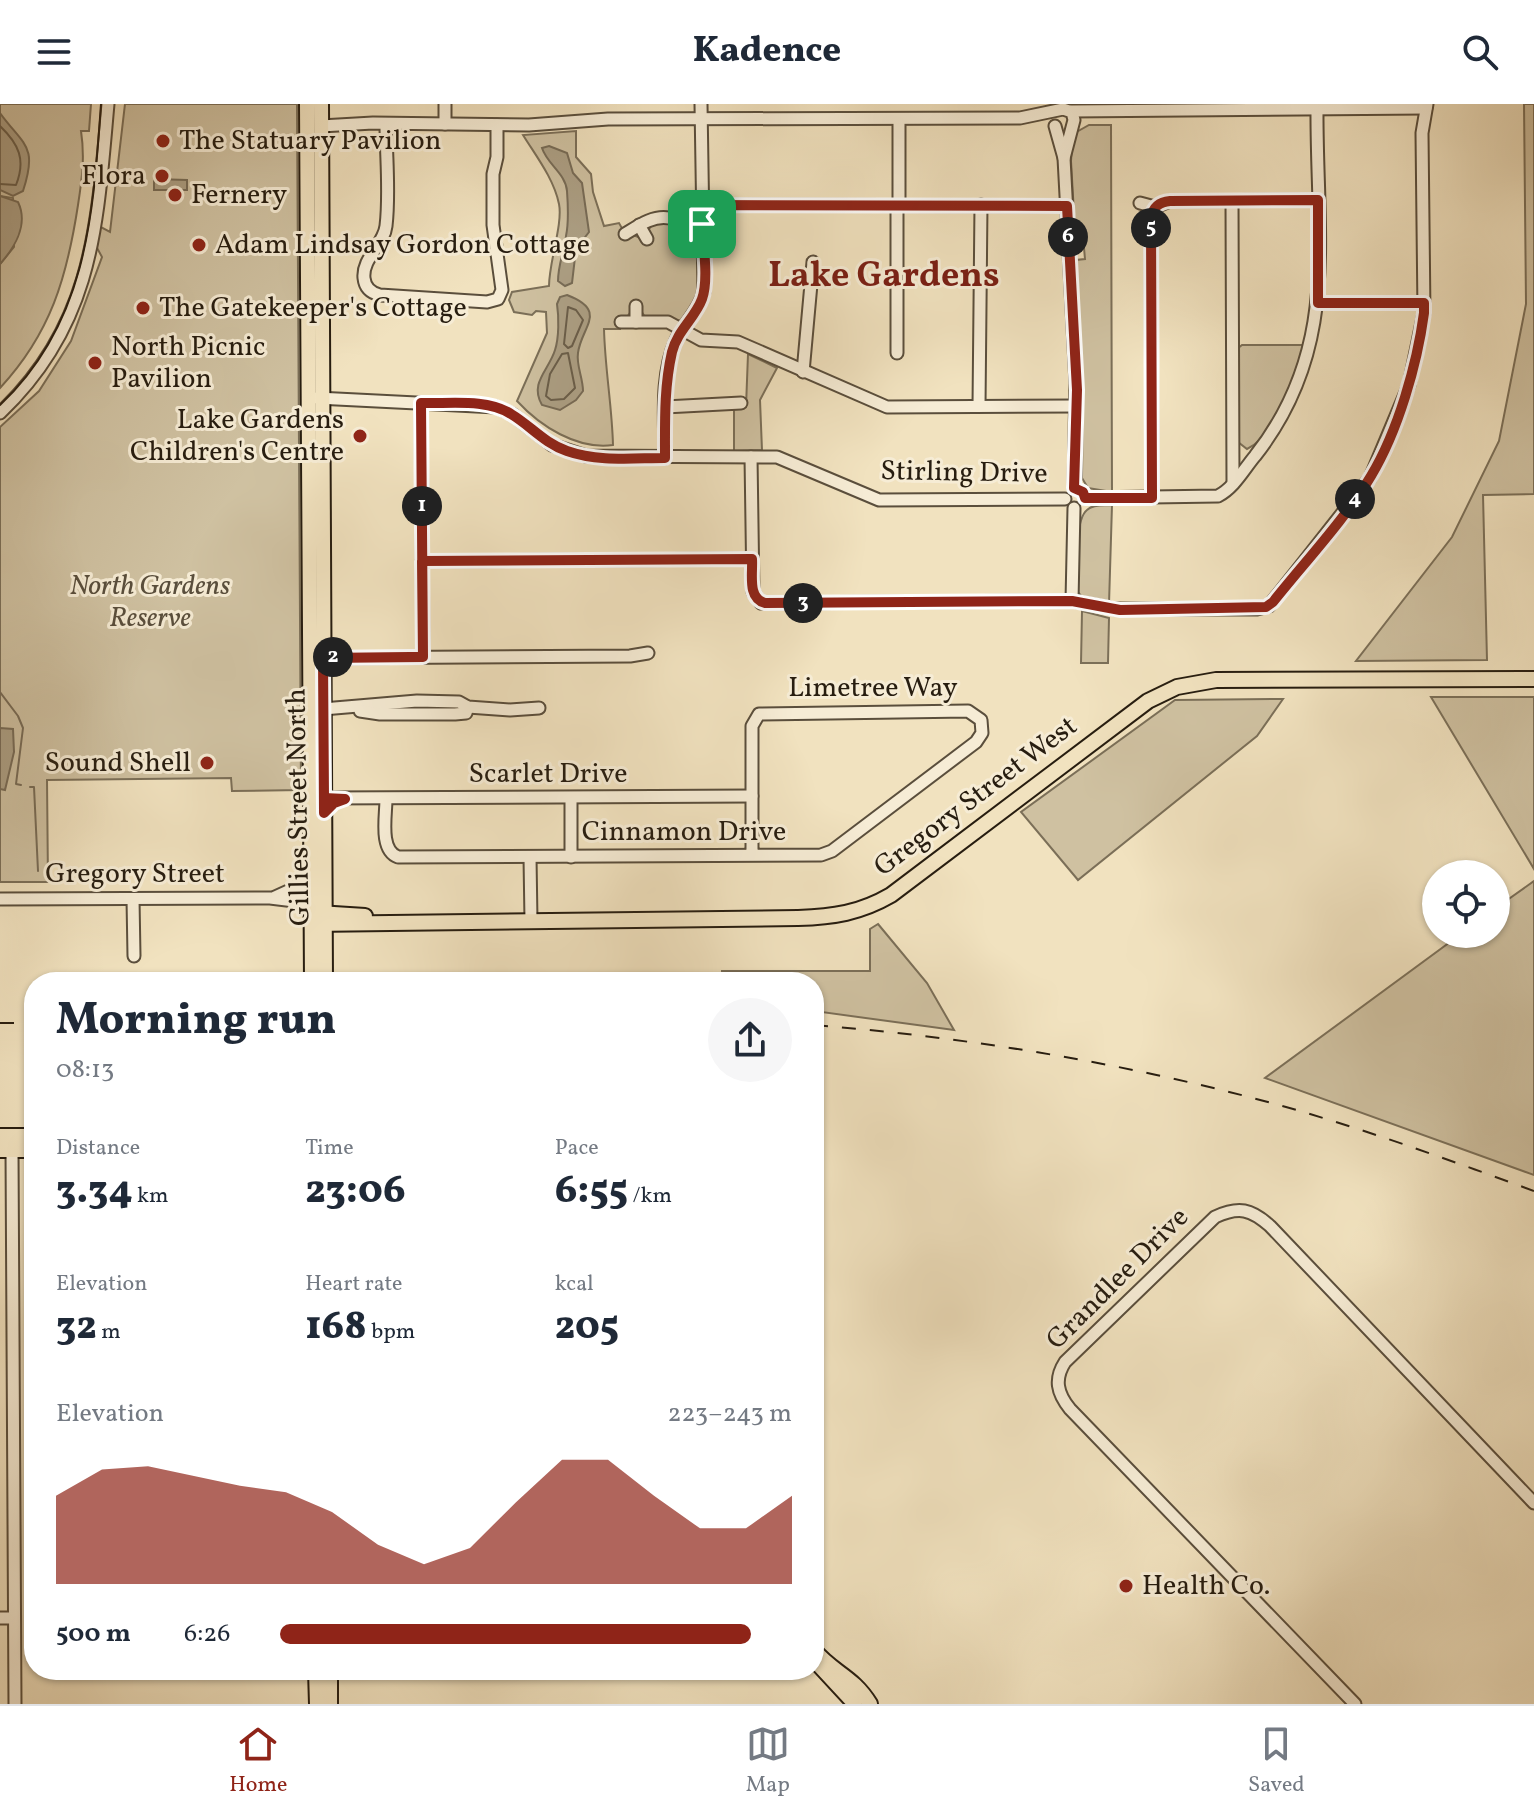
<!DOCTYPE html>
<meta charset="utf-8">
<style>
:root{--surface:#fff;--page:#f6f6f7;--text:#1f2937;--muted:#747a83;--line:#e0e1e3;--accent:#8f2418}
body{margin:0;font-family:Vollkorn,serif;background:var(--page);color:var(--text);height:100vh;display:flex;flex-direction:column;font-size:30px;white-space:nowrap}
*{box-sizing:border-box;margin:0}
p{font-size:26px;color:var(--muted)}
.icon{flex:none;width:44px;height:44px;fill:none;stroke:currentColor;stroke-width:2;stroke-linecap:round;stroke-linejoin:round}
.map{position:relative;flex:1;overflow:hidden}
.sheet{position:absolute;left:24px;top:868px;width:800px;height:708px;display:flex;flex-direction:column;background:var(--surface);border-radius:32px;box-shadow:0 2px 6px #0004}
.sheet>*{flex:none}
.fabs{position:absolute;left:1422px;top:756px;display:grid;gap:16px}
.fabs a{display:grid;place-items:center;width:88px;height:88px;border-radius:50%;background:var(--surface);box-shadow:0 2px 6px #0004;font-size:40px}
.pin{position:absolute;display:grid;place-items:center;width:68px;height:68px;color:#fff;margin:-34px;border-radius:16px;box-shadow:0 4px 12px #0006}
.km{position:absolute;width:40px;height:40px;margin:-20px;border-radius:50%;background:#222;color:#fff;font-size:22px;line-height:40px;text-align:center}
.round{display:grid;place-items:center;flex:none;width:84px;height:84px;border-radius:42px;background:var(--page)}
.summary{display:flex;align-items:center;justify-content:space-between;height:136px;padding:0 32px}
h1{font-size:44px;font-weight:800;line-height:60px}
.figures{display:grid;grid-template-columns:repeat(3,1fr);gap:12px;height:136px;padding:8px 32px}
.figures div{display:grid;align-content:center}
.figures b{font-size:40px;font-weight:800}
.figures small{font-size:22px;font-weight:400}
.figures p{font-size:22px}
.chart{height:224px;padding:16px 32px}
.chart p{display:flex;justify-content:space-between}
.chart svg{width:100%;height:144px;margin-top:8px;fill:var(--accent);opacity:.7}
ul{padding:0 32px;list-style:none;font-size:26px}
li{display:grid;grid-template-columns:128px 96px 1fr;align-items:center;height:60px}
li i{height:20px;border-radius:10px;background:var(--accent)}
header{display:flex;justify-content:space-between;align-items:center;height:104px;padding:0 32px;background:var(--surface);font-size:36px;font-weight:800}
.menu{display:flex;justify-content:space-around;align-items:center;height:112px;border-top:2px solid var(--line);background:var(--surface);font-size:22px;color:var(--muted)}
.menu a{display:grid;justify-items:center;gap:4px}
.menu .selected{color:var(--accent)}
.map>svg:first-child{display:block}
.green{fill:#cfc1a1;stroke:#7b6f58;stroke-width:2}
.water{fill:#ac9f84;stroke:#776b56;stroke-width:2}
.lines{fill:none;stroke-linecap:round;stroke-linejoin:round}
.shore{stroke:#6a5e4a;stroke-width:2}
.stream{stroke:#776b56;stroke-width:2}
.minor-casing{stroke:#5a4e3c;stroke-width:15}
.major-casing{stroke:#271d10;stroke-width:18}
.minor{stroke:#f6ecd5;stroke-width:11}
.major{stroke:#f1e2bf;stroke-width:14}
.tram{stroke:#271d10;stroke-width:2}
.rail{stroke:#271d10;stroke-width:2;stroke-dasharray:14 14;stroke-linecap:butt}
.route-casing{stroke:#fff;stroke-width:16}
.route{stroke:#8f2418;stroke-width:10}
.poi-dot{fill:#8f2418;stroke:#f6ecd5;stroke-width:3}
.labels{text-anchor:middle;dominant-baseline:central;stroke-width:6;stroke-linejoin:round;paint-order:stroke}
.poi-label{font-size:28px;fill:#271d10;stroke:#f6ecd5;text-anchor:start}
.street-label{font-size:28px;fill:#271d10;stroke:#f6ecd5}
.park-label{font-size:28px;font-style:italic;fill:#594e3c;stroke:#f6ecd5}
.district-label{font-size:36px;font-weight:bold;fill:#7a1f14;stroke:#f6ecd5}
</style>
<header><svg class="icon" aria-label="menu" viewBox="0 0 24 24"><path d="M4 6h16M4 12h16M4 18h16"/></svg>Kadence<svg class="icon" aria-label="search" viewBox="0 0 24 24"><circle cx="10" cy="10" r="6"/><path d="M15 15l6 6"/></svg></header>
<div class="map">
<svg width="1534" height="1600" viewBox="0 0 1534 1600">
<rect width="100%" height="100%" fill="#f1e2bf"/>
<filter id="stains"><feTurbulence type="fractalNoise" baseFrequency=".0025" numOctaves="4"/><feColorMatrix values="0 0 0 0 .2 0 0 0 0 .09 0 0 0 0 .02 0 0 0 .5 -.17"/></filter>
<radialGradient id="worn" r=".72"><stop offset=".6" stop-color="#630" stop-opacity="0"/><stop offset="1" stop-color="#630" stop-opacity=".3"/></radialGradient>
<g class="green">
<path d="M 0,0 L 91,0 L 89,27 L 81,27 C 85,53 82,75 78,101 C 67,173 51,229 0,284 L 0,160 L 14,143 L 13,94 L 0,92 Z"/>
<path d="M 125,0 L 297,0 L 301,686 L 232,687 L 231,674 L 47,676 L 48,778 L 0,778 L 0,323 L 39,287 L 71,237 L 102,153 L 96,142 L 99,122 L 110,128 Z"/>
<path d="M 1524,0 L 1534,0 L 1534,390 L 1483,391 L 1487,556 L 1356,557 L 1452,433 L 1499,337 L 1526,200 Z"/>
<path d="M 1089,21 L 1111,21 L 1112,388 L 1088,384 L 1082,374 L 1083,285 L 1076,156 L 1085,155 L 1084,144 L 1076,145 L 1071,57 L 1073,30 Z"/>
<path d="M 576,27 L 576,53 L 591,70 L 593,88 L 604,122 L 619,119 L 627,133 L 633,131 L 641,134 L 654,119 C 668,119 690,119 698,132 C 698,150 704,212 678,217 C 669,219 655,214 645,213 L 640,205 L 632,206 L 627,213 L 620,215 L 620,225 L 604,225 C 605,265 612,302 613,341 C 577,346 540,322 517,297 L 547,229 L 546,208 L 536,207 L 532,211 L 514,208 L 509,196 L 512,188 L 549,182 C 549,158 563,120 559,100 C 554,75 536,52 523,31 Z"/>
<path d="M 1242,241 L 1304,241 C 1295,269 1276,332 1247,345 L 1238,338 L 1237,245 Z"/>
<path d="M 748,250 L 777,264 L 760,296 L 762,346 L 734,347 L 734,305 L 746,303 Z"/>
<path d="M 1112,401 L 1109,500 L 1082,493 L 1077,487 C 1077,469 1074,416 1087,406 C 1093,400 1104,402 1112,401 Z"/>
<path d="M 1082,507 L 1109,514 L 1108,559 L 1081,559 Z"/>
<path d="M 1431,593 L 1534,593 L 1534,765 Z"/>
<path d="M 1283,595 L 1257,632 L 1078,776 L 1021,708 L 1175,596 Z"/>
<path d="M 1534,777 L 1534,1071 L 1265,974 L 1461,830 L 1496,830 L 1496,804 Z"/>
<path d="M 878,820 L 927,879 L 954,926 L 814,907 L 814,878 L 722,878 L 722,867 L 870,867 L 870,825 Z"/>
</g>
<g class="water">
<path d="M 0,9 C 24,42 38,41 23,87 L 13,92 L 0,86 Z"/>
<path d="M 549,42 L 567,49 L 573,69 L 582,79 L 589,128 L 576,145 L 572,179 L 565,182 L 558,177 C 558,161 564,148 566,132 C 569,118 568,101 567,87 C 566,70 547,60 542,44 Z"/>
<path d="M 154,75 L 187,76 L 187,86 L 154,86 Z"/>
<path d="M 0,92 L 18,98 C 29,121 15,143 0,160 Z"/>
<path d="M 567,191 C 609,207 581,223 578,249 C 576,261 583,274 583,287 L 576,296 L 560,306 L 542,301 C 529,279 549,266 555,246 C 559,234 559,213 557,200 L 560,193 Z"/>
<path d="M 0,624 L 13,625 L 14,648 L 5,686 L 0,685 Z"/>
</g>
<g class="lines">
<g class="shore">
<path d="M 0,22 C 19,40 26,56 16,81 L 0,80"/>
<path d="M 568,203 L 576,206 L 583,216 L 572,242 L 568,244 L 564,240 Z"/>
<path d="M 568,249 L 575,284 L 564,295 L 551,296 L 546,292 L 550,270 L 562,250 Z"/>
</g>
<g class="stream">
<path d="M 0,588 L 18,612 L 23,624 L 16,680 L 21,681"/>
<path d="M 30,683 L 34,683 L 38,767"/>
</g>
<g class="minor-casing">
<g id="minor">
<path d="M 445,0 L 445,20"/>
<path d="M 1071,7 L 1426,4"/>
<path d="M 899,15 L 899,101"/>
<path d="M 386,20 C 386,53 390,89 386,122 C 384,141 362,154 364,174 C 365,184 371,189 380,191 L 487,198 L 498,195 L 502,186 L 493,121 L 493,70 L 497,53 L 497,21"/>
<path d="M 321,22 L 373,19 L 529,21 L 608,15 L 1020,14 L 1063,5 L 1072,8 L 1074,16 L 1064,54"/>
<path d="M 1055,22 L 1064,54 L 1076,279 L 1074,384"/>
<path d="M 1232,97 L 1233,379"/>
<path d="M 1140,99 L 1155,103 L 1170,97 L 1318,96"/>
<path d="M 701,101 L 1067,102"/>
<path d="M 639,121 L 647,135"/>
<path d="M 625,130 C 638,122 653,111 669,114 C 681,116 688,121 702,120"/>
<path d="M 1318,199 L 1424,199"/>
<path d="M 621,218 L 668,218 L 701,236 L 738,238 L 887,303 L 1076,302"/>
<path d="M 636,218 L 636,202"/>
<path d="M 897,249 L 897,101"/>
<path d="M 803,268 L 813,158"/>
<path d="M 317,294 L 496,303 L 512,310 L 552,341 L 586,352 L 777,353 L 879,396 L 1065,395"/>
<path d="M 421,299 L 423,553"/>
<path d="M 979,302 L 981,101"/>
<path d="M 665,303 L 741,299"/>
<path d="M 0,309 C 94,220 97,121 108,0"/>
<path d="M 751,353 L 753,488 L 761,499 L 1072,497 L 1115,505 L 1257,505 L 1269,502 L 1370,374 L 1409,281 L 1424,209 L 1422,29 L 1427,0"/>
<path d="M 665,354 C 665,316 660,271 676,236 C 684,219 699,207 704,188 L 701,0"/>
<path d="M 1085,394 L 1218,392 C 1234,384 1244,365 1255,352 C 1341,243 1316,132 1317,4"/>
<path d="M 1152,394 L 1151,116 L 1155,103"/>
<path d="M 422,457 L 752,455"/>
<path d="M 1072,497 L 1074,404"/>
<path d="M 317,554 L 630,552 L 648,549"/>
<path d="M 323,605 L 417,597 L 459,598 L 468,603 L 510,606 L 539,604"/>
<path d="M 360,607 L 380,610 L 455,610 L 466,609 L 468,603"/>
<path d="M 324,694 L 752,692"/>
<path d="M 571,694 L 571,753"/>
<path d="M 386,695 C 386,712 379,746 398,753 L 821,751 L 832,747 L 976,638 L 982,629 L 981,616 L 968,607 L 759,610 L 752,622 L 752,751"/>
<path d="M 530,753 L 531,817"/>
<path d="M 275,793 L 310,777"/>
<path d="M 0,795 L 270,794 L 319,800"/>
<path d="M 133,795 L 134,852"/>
<path d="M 12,1046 L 15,1600"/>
<path d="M 0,1514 L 14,1514"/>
<path d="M 1355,1600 L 1070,1305 C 1057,1289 1054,1275 1065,1258 L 1215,1113 C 1239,1102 1251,1105 1270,1122 L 1534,1399"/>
</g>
</g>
<g class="major-casing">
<g id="major">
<path d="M 307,0 L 312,878"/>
<path d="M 321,0 L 325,878"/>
<path d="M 318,809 L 365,812"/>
<path d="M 311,820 L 798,814 C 833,813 860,809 891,791 L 1148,597 L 1177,583 L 1216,576 L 1534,575"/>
<path d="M 0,1032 L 34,1032"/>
<path d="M 0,1046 L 34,1046"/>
<path d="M 814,1546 C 833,1569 853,1572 870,1600"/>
<path d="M 817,1559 L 855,1600"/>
<path d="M 316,1566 L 317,1600"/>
<path d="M 330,1566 L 330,1600"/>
</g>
</g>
<use href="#minor" class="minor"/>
<use href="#major" class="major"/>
<path class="tram" d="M 0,301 C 87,219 93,112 101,0"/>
<g class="rail">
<path d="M 0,919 L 34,919"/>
<path d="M 814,921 C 974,934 1132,960 1286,1003 C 1370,1027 1452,1057 1534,1087"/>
</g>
</g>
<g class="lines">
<g class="route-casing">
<path id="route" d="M 702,120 C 703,140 709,176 702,195 C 695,214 677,227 672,248 C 664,283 665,318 665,354 C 633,354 598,358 567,347 C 544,339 531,322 511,310 C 487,294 448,300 421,299 L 423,553 L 410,553 L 323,554 L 324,709 L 334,699 L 345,695 L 324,694 L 323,554 L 423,553 L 422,457 L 752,455 C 753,470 747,494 765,499 L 1072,497 L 1120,506 L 1266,503 L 1273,498 C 1304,459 1346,414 1371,372 C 1398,327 1417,261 1424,209 L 1424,199 L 1318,199 L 1318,96 L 1170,97 C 1159,98 1153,103 1151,114 L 1152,394 L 1085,394 L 1083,388 L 1074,384 L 1077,286 L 1067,102 L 701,101 L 702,120"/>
</g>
<use href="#route" class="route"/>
</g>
<g class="poi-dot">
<circle cx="163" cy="37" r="8"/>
<circle cx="162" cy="72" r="8"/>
<circle cx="175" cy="91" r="8"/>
<circle cx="199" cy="141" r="8"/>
<circle cx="143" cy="204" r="8"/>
<circle cx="95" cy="259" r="8"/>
<circle cx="360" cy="332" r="8"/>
<circle cx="207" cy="659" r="8"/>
<circle cx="1126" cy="1482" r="8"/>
</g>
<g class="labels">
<g class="poi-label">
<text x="179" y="37">The Statuary Pavilion</text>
<text x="146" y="72" text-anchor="end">Flora</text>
<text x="191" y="91">Fernery</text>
<text x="215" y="141">Adam Lindsay Gordon Cottage</text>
<text x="159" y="204">The Gatekeeper's Cottage</text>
<text x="111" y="243">North Picnic<tspan x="111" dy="32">Pavilion</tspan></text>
<text x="344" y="316" text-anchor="end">Lake Gardens<tspan x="344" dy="32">Children's Centre</tspan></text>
<text x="191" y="659" text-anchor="end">Sound Shell</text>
<text x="1142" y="1482">Health Co.</text>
</g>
<g class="street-label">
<text transform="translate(964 369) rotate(1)">Stirling Drive</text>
<text x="873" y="584">Limetree Way</text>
<text x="548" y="670">Scarlet Drive</text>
<text transform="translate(976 693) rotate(-37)">Gregory Street West</text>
<text transform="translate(299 703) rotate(-91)">Gillies Street North</text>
<text x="684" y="728">Cinnamon Drive</text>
<text x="135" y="770">Gregory Street</text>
<text transform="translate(1118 1175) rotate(-45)">Grandlee Drive</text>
</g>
<g class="park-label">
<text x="150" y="482">North Gardens<tspan x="150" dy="32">Reserve</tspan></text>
</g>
<g class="district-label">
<text x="884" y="173">Lake Gardens</text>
</g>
</g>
<rect width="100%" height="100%" filter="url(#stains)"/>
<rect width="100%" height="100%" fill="url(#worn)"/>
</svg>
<div class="fabs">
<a><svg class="icon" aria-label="locate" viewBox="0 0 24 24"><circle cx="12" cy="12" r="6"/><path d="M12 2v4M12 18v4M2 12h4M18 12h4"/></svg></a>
</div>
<div class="pin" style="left:702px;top:120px;background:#1e9e55"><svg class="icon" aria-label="arrive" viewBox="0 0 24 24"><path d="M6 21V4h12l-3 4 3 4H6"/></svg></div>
<b class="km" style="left:422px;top:402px">1</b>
<b class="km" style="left:333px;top:553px">2</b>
<b class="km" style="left:803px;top:499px">3</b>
<b class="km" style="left:1355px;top:395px">4</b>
<b class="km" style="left:1151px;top:124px">5</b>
<b class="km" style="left:1068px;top:133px">6</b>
<section class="sheet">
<div class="summary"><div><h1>Morning run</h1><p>08:13</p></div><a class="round"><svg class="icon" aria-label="share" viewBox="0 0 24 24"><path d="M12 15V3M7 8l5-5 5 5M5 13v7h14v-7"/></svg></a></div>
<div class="figures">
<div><p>Distance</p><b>3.34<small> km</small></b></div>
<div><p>Time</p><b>23:06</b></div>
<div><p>Pace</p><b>6:55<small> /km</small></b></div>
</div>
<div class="figures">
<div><p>Elevation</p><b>32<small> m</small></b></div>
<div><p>Heart rate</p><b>168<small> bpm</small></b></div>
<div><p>kcal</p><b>205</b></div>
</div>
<div class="chart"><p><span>Elevation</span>223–243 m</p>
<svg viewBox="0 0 160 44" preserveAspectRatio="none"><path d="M0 44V17L10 9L20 8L30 11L40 14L50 16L60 22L70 32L80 38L90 33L100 19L110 6L120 6L130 17L140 27L150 27L160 17V44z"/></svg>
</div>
<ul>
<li><b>500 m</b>6:26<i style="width:92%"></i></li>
</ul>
</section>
</div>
<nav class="menu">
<a class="selected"><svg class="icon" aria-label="home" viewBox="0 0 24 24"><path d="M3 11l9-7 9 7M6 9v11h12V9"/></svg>Home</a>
<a><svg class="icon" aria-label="map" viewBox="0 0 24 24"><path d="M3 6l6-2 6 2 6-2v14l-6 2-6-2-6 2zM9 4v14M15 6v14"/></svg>Map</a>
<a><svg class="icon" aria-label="saved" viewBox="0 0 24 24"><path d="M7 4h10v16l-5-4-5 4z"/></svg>Saved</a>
</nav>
